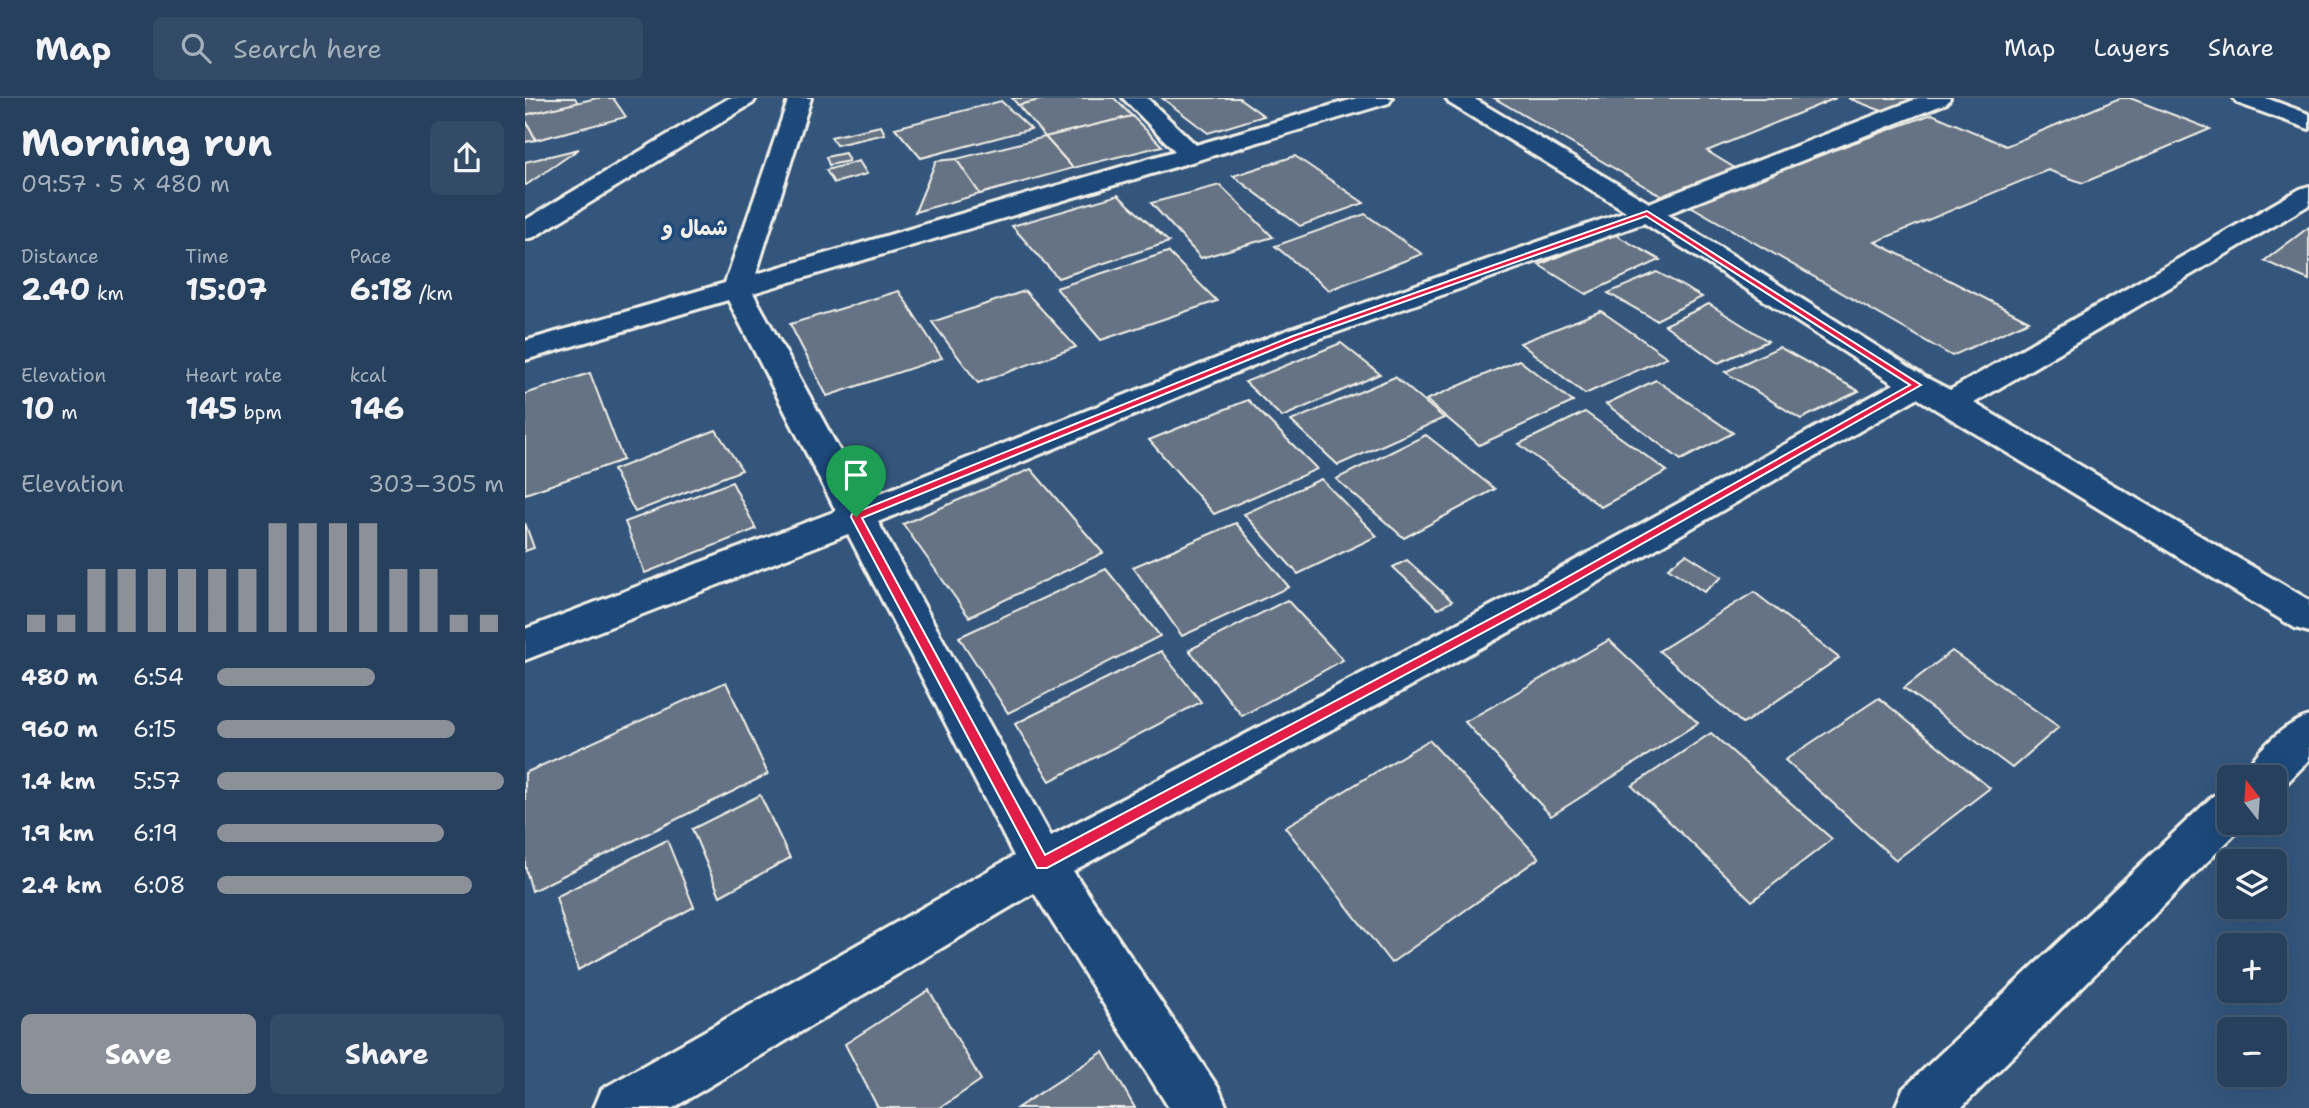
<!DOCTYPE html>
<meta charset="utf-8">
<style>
:root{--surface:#27405e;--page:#334b67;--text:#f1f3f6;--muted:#a4afbc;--line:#435973;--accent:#8c9099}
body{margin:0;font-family:"Shantell Sans","Playpen Sans Arabic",sans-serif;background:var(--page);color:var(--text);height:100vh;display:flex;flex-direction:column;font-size:26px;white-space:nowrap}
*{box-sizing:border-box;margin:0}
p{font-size:23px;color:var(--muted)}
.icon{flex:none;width:38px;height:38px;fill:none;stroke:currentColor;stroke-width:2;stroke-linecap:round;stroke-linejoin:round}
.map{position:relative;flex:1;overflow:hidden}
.drawer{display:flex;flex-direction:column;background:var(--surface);width:525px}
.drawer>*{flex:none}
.needle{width:46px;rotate:343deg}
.controls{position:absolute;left:1692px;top:667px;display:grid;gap:14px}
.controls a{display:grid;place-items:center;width:70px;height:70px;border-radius:10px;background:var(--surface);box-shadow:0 7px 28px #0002,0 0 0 2px var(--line);font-size:35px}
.pin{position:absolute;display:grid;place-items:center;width:60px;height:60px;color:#fff;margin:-72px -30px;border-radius:50% 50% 50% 0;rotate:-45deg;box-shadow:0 0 7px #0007}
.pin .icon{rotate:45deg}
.round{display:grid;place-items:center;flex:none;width:74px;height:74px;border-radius:10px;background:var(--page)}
.headline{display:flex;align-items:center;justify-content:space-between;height:119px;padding:0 21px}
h1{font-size:38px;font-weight:700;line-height:52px}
.stats{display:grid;grid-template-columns:repeat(3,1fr);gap:10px;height:119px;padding:7px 21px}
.stats div{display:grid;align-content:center}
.stats b{font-size:30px;font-weight:700}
.stats small{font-size:19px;font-weight:400}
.stats p{font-size:19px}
.chart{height:196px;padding:14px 21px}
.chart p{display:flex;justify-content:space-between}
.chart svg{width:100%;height:126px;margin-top:7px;stroke:var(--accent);stroke-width:6}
.action{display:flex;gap:14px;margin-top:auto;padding:14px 21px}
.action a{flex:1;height:80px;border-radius:10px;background:var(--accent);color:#fff;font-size:28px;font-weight:700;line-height:80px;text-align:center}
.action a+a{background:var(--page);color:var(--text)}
ul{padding:0 21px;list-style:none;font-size:23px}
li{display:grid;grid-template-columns:112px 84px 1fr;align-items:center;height:52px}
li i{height:18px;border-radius:9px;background:var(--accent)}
header{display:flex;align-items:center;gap:42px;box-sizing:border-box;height:98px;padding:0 35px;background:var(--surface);border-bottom:2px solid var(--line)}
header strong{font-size:33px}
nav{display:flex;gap:38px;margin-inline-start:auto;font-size:24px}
.search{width:490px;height:63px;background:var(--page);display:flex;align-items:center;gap:18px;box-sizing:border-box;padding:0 24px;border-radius:10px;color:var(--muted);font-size:26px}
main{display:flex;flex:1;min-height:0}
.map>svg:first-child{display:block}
.building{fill:#657384;stroke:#f4f1e8;stroke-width:2}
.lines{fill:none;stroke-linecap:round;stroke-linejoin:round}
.street-casing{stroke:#f4f1e8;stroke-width:6}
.street{fill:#1f4a7a;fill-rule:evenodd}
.route{fill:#e11d48;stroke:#fff;stroke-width:2;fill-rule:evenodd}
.labels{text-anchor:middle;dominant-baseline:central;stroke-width:7;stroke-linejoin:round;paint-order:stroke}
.far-district-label{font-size:21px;font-weight:bold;fill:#f4f1e8;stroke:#1f4a7a}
</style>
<header>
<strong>Map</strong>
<div class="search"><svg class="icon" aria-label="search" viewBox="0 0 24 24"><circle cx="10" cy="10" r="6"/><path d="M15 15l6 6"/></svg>Search here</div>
<nav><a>Map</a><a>Layers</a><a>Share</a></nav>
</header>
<main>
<section class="drawer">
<div class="headline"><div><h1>Morning run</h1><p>09:57 · 5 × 480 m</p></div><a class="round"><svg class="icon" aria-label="share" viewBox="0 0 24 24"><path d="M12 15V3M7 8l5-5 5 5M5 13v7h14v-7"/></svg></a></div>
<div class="stats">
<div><p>Distance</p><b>2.40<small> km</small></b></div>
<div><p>Time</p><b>15:07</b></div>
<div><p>Pace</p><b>6:18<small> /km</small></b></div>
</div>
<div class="stats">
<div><p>Elevation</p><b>10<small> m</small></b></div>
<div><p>Heart rate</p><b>145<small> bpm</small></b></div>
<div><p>kcal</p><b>146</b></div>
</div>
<div class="chart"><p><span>Elevation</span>303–305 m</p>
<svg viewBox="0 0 160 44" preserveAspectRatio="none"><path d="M5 44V38M15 44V38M25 44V22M35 44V22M45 44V22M55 44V22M65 44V22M75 44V22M85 44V6M95 44V6M105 44V6M115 44V6M125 44V22M135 44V22M145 44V38M155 44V38"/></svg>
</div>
<ul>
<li><b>480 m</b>6:54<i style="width:55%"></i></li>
<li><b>960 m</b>6:15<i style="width:83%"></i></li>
<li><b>1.4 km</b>5:57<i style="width:100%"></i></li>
<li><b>1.9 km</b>6:19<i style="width:79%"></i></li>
<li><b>2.4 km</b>6:08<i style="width:89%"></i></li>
</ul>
<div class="action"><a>Save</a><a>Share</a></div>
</section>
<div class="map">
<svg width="1784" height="1010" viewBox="0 0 1784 1010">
<rect width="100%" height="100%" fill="#34567d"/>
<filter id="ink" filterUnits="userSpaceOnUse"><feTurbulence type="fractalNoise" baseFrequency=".0143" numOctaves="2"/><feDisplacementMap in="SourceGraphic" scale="14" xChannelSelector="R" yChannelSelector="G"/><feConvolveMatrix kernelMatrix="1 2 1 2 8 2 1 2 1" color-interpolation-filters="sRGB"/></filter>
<g filter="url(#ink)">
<g class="building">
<path d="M 0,0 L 50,0 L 53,5 L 0,17 Z"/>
<path d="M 72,0 L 88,0 L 101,19 L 11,42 L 0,21 L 0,17 Z"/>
<path d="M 487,0 L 524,0 L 493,7 Z"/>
<path d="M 524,0 L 589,0 L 607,18 L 520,39 L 493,7 Z"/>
<path d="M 637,0 L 714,0 L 739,18 L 683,35 Z"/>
<path d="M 969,0 L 1311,0 L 1182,53 L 1213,72 L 1138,99 Z"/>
<path d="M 1323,0 L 1400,0 L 1362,15 Z"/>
<path d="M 1595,0 L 1605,0 L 1685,31 L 1558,85 L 1523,72 L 1350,144 L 1504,223 L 1427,258 L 1162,106 L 1407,16 L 1481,48 Z"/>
<path d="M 476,3 L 506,31 L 396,60 L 370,30 Z"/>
<path d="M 607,18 L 637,48 L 548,70 L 520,39 Z"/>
<path d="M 2,25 L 11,42 L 0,44 L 0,26 Z"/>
<path d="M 356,28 L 360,36 L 311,47 L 306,39 Z"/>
<path d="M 520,39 L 548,70 L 455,96 L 431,61 Z"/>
<path d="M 54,51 L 1,87 L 0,86 L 0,64 Z"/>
<path d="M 320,55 L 324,63 L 304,67 L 301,59 Z"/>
<path d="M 770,58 L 839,105 L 775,128 L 708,78 Z"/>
<path d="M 431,61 L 455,96 L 390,114 L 411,63 Z"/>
<path d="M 334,63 L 342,76 L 309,85 L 301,72 Z"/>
<path d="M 695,87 L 748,139 L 676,160 L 626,105 Z"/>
<path d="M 593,97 L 644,144 L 533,180 L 487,128 Z"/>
<path d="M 840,116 L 897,156 L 804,192 L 750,148 Z"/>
<path d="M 1784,129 L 1784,182 L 1739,163 Z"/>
<path d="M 1087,135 L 1135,162 L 1061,196 L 1014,167 Z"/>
<path d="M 643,154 L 692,203 L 576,242 L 531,190 Z"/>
<path d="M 1132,174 L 1177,199 L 1131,222 L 1083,195 Z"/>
<path d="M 374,193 L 417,260 L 302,298 L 265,226 Z"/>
<path d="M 500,193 L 551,249 L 453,285 L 407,224 Z"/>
<path d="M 1184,206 L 1243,243 L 1193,265 L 1140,227 Z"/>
<path d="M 1076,213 L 1142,259 L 1060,296 L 995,245 Z"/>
<path d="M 816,245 L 855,276 L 757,319 L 720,284 Z"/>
<path d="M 1254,249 L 1334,293 L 1276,321 L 1200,274 Z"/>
<path d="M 994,262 L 1048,304 L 954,347 L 901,302 Z"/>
<path d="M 65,275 L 98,362 L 0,396 L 0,296 Z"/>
<path d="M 870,279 L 919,320 L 813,367 L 766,323 Z"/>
<path d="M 1131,282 L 1208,335 L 1156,362 L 1081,306 Z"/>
<path d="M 723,302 L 792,371 L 689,416 L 624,342 Z"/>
<path d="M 1060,314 L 1142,373 L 1076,409 L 994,346 Z"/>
<path d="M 191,332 L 217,372 L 110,414 L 88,372 Z"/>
<path d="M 901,337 L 970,391 L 879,440 L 811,381 Z"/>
<path d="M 506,371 L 578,455 L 444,519 L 378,426 Z"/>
<path d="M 796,381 L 852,438 L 773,476 L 719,416 Z"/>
<path d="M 207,384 L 231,431 L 120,475 L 100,424 Z"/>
<path d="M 0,425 L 9,450 L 0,453 Z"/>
<path d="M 711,425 L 764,489 L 657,538 L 608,469 Z"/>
<path d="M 1161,456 L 1197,479 L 1179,494 L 1143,470 Z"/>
<path d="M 882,462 L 927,503 L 913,511 L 868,469 Z"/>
<path d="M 581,471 L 635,538 L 483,615 L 434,539 Z"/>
<path d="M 1229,494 L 1314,560 L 1218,626 L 1134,553 Z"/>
<path d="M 762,502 L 818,562 L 717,618 L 664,552 Z"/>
<path d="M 1084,542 L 1173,625 L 1026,718 L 940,624 Z"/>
<path d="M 636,553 L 676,604 L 525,683 L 490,626 Z"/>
<path d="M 1427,553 L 1534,629 L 1487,670 L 1379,590 Z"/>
<path d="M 201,584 L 243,676 L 7,793 L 0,768 L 0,675 Z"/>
<path d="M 1354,600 L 1465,690 L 1371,762 L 1260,662 Z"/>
<path d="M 1186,635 L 1307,741 L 1227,803 L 1107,688 Z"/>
<path d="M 904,642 L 1014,760 L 866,865 L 760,729 Z"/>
<path d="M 235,697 L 265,760 L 195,798 L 167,731 Z"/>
<path d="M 142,742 L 169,809 L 53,872 L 31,799 Z"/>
<path d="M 404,892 L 456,982 L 415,1010 L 353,1010 L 320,946 Z"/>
<path d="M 578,954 L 610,1010 L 492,1010 Z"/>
</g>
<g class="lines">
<g class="street-casing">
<g id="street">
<path d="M 204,0 L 231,0 L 228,5 L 9,139 L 0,141 L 0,122 Z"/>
<path d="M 264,0 L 286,0 L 231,176 L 650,53 L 598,0 L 622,0 L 671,47 L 832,0 L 867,0 L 864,5 L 228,195 L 341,401 L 760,233 L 1101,113 L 924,5 L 921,0 L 948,0 L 1124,105 L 1394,0 L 1425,0 L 1422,5 L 1142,116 L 1402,280 L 1425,292 L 1775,91 L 1784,88 L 1784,107 L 1449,305 L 1784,502 L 1784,534 L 1770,530 L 1392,300 L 1030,509 L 548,773 L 694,991 L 702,1010 L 644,1010 L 509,795 L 148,1010 L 69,1010 L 77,991 L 489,758 L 323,436 L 0,562 L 0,531 L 311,413 L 203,202 L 0,262 L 0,243 L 200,185 ZM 1119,125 L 1369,286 L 1002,489 L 526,738 L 353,424 L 782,245 Z"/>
<path d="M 1709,0 L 1741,0 L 1784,16 L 1784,31 L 1712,5 Z"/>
<path d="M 1784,618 L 1784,662 L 1755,692 L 1750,694 L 1750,679 L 1717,679 C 1729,655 1758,626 1784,618 Z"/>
<path d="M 1704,693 L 1704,724 L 1720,726 L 1436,1010 L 1370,1010 L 1378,991 L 1688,698 Z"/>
</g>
</g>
<use href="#street" class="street"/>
</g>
</g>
<path class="route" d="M 1122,113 L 1396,287 L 1020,501 L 522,770 L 512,770 L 326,419 L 327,416 L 768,238 ZM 1121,118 L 1385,287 L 1012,496 L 520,757 L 337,420 L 774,241 Z"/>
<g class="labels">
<g class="far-district-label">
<text x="170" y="130">شمال و</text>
</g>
</g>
</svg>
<div class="controls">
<a><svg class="needle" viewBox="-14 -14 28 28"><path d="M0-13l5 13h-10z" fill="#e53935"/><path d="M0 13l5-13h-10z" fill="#a4afbc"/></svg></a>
<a><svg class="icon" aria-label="layers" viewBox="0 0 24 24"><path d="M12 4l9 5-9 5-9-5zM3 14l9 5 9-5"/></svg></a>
<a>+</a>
<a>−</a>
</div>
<div class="pin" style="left:331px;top:419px;background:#1e9e55"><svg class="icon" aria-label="arrive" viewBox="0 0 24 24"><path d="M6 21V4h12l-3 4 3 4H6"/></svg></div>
</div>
</main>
